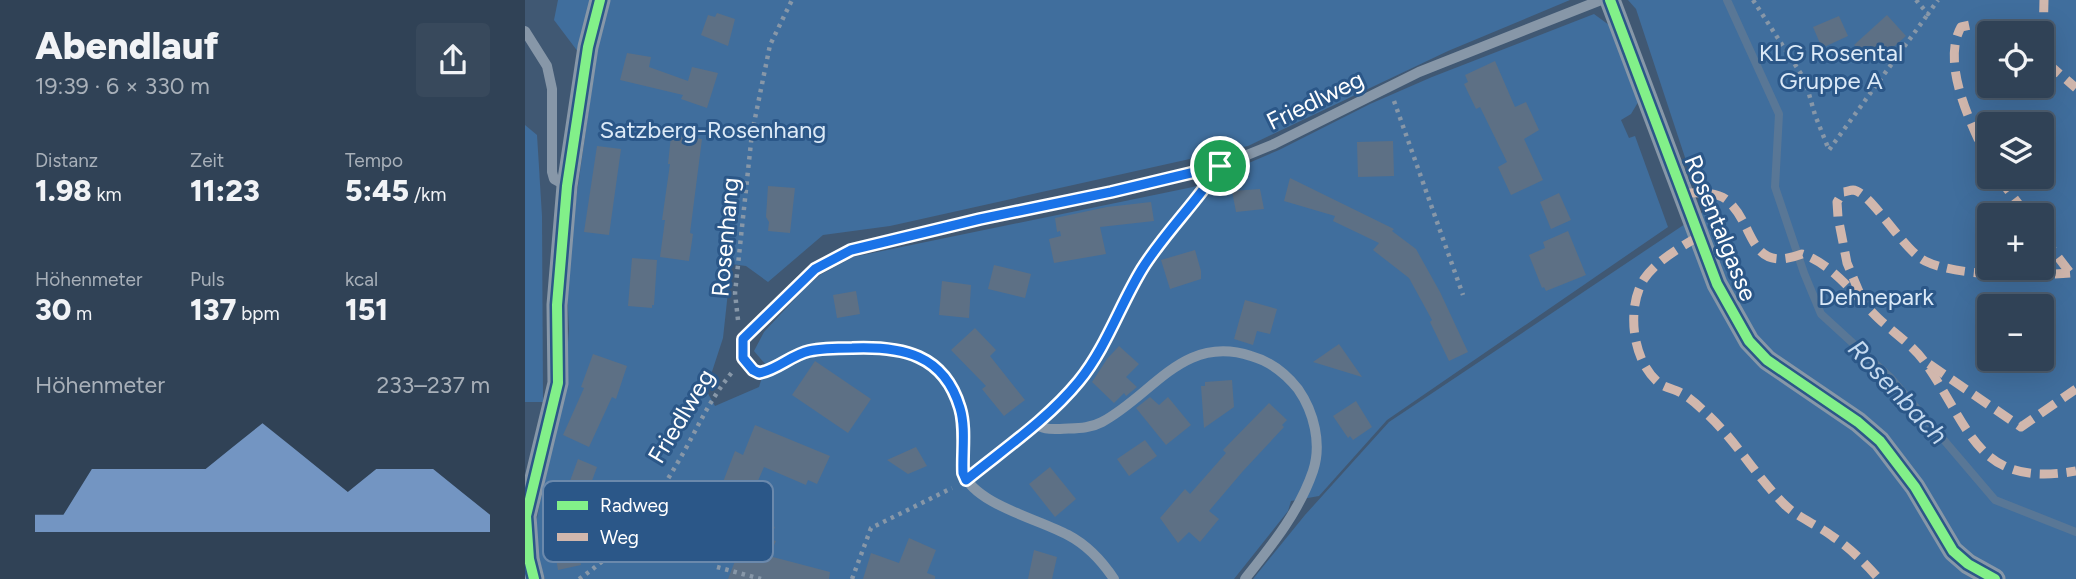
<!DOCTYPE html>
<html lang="de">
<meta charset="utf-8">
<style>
:root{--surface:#304256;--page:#38495c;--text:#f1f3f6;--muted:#a8b0b9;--line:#4b5b6c;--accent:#90b9f0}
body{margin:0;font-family:Figtree,sans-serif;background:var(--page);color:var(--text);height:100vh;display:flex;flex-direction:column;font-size:26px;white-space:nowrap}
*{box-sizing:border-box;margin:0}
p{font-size:23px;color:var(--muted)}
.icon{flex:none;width:38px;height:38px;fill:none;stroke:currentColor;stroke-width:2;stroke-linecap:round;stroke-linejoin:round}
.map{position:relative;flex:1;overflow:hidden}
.sheet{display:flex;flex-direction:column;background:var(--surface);width:525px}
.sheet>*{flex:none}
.fabs{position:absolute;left:1452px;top:21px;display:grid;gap:14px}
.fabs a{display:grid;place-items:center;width:77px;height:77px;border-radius:7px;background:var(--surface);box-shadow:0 7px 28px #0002,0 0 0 2px var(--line);font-size:35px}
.pin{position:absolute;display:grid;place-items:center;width:60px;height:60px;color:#fff;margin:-30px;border:4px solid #fff;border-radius:50%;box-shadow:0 2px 7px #0007}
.round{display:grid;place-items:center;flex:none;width:74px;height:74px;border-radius:7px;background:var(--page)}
.head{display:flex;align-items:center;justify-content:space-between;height:119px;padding:0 35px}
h1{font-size:38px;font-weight:800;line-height:52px}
.metrics{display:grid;grid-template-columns:repeat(3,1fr);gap:10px;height:119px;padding:7px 35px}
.metrics div{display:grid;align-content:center}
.metrics b{font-size:30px;font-weight:800}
.metrics small{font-size:19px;font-weight:400}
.metrics p{font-size:19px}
.chart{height:196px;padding:14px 35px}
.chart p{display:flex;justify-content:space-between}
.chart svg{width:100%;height:126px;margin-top:7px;fill:var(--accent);opacity:.7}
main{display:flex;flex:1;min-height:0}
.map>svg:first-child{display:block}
.green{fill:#406e9d;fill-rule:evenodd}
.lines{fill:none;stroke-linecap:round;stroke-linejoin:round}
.stream{stroke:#597796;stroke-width:8}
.building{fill:#5d7085}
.path{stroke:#8797a8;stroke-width:4.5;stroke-dasharray:3.5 5;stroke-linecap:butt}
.service{stroke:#8797a8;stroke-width:10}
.minor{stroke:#8797a8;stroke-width:21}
.quiet{stroke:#d1b7ad;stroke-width:9;stroke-dasharray:18 9;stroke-linecap:butt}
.cycleway-casing{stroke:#2b5788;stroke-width:15}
.cycleway{stroke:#82f089;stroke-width:10}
.route-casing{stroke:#fff;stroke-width:14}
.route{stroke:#1a73e8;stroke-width:9}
.labels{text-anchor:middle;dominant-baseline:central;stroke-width:6;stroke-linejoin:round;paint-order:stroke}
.park-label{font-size:24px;fill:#dbe9f7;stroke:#2b5788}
.street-label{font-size:24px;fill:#fff;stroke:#2b5788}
.water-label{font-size:26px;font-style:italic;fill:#c4d9ef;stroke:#2b5788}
.key{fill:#2b5788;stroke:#6b89ac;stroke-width:2}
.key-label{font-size:19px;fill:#fff}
</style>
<main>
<section class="sheet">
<div class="head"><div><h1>Abendlauf</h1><p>19:39 · 6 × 330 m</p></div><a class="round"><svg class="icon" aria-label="share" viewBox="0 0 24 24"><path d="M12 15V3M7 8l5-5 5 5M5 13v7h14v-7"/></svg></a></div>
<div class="metrics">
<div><p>Distanz</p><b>1.98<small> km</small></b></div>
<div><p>Zeit</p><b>11:23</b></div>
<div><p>Tempo</p><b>5:45<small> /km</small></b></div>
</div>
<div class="metrics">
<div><p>Höhenmeter</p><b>30<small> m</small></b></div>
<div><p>Puls</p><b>137<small> bpm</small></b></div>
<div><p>kcal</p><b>151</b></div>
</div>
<div class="chart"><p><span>Höhenmeter</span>233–237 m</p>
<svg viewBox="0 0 160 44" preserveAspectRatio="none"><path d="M0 44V38L10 38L20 22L30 22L40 22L50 22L60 22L70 14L80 6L90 14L100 22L110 30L120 22L130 22L140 22L150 30L160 38V44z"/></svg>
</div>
</section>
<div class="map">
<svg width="1551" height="579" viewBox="0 0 1551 579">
<rect width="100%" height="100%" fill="#405873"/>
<g class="green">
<path d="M 33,0 L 1045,0 L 923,51 L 723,146 L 365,226 L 298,235 L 243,282 L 221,266 L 206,264 L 198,338 L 181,390 L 190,406 L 234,387 L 241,365 L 229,351 L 239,332 L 280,288 L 295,275 L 328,257 L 668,187 L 754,150 L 845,104 L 907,77 L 1069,14 L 1084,25 L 1115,99 L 1106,114 L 1096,120 L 1104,138 L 1110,136 L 1143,227 L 862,420 L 794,496 L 766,501 L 763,511 L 709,579 L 20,579 L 14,561 L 11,523 L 41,369 L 44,329 L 41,270 L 69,73 L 29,20 Z"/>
<path d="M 1103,0 L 1551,0 L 1551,579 L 728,579 L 780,515 L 864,422 L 1178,212 L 1111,9 ZM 1465,33 L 1517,33 L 1517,86 L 1465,86 ZM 1465,124 L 1517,124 L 1517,177 L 1465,177 ZM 1465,215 L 1517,215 L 1517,268 L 1465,268 ZM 1465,306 L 1517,306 L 1517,359 L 1465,359 Z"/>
<path d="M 0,125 L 12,135 L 17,216 L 18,402 L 0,402 Z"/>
</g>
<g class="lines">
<path class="stream" d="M 1202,0 L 1254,114 L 1250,187 L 1279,273 L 1296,314 L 1366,378 L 1470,500 L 1551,532"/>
</g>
<g class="building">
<path d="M 192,13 L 210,19 L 203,46 L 176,35 L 183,15 L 190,17 Z"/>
<path d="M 1362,15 L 1381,36 L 1351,63 L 1329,45 Z"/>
<path d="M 1314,16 L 1323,36 L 1297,48 L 1288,27 Z"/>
<path d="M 102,53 L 126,57 L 124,67 L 163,81 L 167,67 L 193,73 L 182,108 L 156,99 L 158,95 L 95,80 Z"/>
<path d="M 970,61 L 990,107 L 1001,102 L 1014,130 L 999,139 L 1018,180 L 986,195 L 973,167 L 982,162 L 955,107 L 951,109 L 939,84 L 943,82 L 940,75 Z"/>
<path d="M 146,136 L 177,139 L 165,233 L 168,234 L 164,261 L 135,257 L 140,220 L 137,220 L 145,164 L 143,164 Z"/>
<path d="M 868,141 L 869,176 L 833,177 L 832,142 Z"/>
<path d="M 72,146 L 96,149 L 84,235 L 59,232 Z"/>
<path d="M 765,178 L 869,229 L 867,231 L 891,249 L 915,292 L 943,352 L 924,361 L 905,322 L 907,320 L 884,278 L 848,250 L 854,243 L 808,221 L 810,216 L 759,201 Z"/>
<path d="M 243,186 L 270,188 L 265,233 L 243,231 L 244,222 L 241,217 Z"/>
<path d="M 735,189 L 739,209 L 711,212 L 707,191 Z"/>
<path d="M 1034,193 L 1046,220 L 1026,229 L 1015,202 Z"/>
<path d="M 626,202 L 629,221 L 575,227 L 581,254 L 529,263 L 524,239 L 536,236 L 535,231 L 532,232 L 530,218 L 582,207 Z"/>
<path d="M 1043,231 L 1061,275 L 1021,291 L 1019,287 L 1017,288 L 1004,255 L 1020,248 L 1018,242 Z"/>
<path d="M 670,250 L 676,271 L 676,279 L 645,289 L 636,260 Z"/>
<path d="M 107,258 L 132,260 L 129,305 L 127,305 L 127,308 L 103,306 Z"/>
<path d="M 469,265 L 506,274 L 500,298 L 463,289 Z"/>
<path d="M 417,281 L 446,285 L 444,318 L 414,315 Z"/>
<path d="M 331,291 L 335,314 L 312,318 L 308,295 Z"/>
<path d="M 720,300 L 752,309 L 745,334 L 732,331 L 728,345 L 709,339 Z"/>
<path d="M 450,328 L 471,350 L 465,356 L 500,400 L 479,416 L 457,389 L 461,386 L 426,350 Z"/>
<path d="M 814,344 L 837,377 L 788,362 Z"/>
<path d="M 594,346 L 614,364 L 601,377 L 612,387 L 601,396 L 599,393 L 589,403 L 567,382 L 582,359 Z"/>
<path d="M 68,354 L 102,366 L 91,399 L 87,397 L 64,447 L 38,435 L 59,388 L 56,387 Z"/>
<path d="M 290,361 L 346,399 L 323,433 L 267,395 Z"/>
<path d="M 707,380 L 709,407 L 679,428 L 676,386 L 680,386 L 680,382 Z"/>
<path d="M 625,397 L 634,405 L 643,397 L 666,425 L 641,445 L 611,408 Z"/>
<path d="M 831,401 L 847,427 L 828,440 L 825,436 L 823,438 L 808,416 Z"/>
<path d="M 744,403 L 762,420 L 757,425 L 759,427 L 718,471 L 684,511 L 694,519 L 675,542 L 664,532 L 653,543 L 635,518 L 660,489 L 665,494 L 701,453 L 698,450 Z"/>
<path d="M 230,425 L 305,456 L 292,484 L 283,480 L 281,485 L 239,467 L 219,513 L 250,527 L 245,539 L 251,541 L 244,556 L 305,572 L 304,579 L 203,579 L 219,538 L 171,519 L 178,500 L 189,505 L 210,451 L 218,455 Z"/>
<path d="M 620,440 L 632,456 L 604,476 L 592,459 Z"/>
<path d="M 391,447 L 402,466 L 383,474 L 362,460 Z"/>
<path d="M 53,459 L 72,467 L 64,489 L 45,481 Z"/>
<path d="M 525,467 L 551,499 L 530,517 L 504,484 Z"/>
<path d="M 27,490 L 48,498 L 58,554 L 54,555 L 56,565 L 33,570 L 22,503 Z"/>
<path d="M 384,538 L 411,550 L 402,573 L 410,576 L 410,579 L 338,579 L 346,553 L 374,563 Z"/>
<path d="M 509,550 L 532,557 L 527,579 L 503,579 Z"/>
</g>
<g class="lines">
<g class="path">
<path d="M 1228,0 L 1280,80 L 1290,115 L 1304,150 L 1403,14"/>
<path d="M 1391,0 L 1403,14 L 1413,0"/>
<path d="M 869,101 L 938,295"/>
<path d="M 213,320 L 210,293 L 227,133 L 245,45 L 267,0"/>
<path d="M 524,411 L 554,381 L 569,358 L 618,267 L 682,187"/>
<path d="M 455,469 L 499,432"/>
<path d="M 192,567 L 236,579"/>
<path d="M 54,579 C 103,546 131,500 160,450 C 175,422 188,395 208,371"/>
<path d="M 327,579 L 346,528 L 427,488"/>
</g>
<g class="service">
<path d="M 0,31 L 22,66 L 27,89 L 27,172 L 29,179 L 42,186"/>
<path d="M 510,423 C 518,430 526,429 535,429 C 550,428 564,429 577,422 C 629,394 658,334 726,356 C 744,361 761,374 773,389 C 789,412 797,444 788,471 C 774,512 747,545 720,579"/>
<path d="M 589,579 C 577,561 562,545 543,535 C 514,519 451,505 438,473 L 437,416 C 421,356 383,346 326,348 C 312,348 297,348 283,351 C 266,356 251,370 234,373 C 217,367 218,355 218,339 L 290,269 L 310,257 L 326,250 L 455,219 L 586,192 L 695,166 L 749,144 L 894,72 L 1076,0"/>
</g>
<g class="minor">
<path d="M 1085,0 L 1192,284 L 1224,341 L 1242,360 L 1333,422 L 1355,441 L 1390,487 L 1428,551 L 1443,564 L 1470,579"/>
<path d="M 9,579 L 4,559 L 1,516 L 33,383 L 32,305 L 42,186 L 63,47 L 75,0"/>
</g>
<g class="quiet">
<path d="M 1517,62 L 1521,62 L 1518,42 L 1519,0"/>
<path d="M 1521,62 L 1551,88"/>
<path d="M 1465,164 C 1448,128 1415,65 1436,27 L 1450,24 L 1470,33"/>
<path d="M 1473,177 L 1502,215"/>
<path d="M 1157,194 C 1171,192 1194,191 1204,202 C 1231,228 1224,274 1277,254 C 1308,264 1331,297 1354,319 C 1369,333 1390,347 1401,364 C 1447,430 1452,488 1551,471"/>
<path d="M 1174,236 C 1155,248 1132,260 1119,279 C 1101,308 1107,361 1134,383 C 1140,388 1150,389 1158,394 C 1166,399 1175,407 1182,414 C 1211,441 1231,476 1259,504 C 1273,518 1291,524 1307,536 C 1325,548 1340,563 1354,579"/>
<path d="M 1517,236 L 1549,278"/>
<path d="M 1335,294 L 1322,263 L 1313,217 L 1312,202 L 1318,192 C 1321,192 1325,190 1328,190 C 1345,191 1378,250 1400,261 C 1432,277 1510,276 1545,273"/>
<path d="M 1404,364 L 1496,427 L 1551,389"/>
</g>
<g class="cycleway-casing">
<g id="cycleway">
<path d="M 1085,0 L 1192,284 L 1224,341 L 1242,360 L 1333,422 L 1355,441 L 1390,487 L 1428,551 L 1443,564 L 1470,579"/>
<path d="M 9,579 L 4,559 L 1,516 L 33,383 L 32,305 L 42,186 L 63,47 L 75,0"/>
</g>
</g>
<use href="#cycleway" class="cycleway"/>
</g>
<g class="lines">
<g class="route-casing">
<path id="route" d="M 695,166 C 672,202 640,232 617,269 C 595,305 581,348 554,381 C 523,419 479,449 441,480 L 438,473 C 437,452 441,428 435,408 C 419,354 377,346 327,348 C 313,348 298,348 284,351 C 266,355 252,370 234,373 L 228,370 L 218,358 L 218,339 L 290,269 L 326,250 L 455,219 L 586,192 Z"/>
</g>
<use href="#route" class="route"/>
</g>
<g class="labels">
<g class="park-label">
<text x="1306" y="52">KLG Rosental<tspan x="1306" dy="28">Gruppe A</tspan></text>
<text x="188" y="129">Satzberg-Rosenhang</text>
<text x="1351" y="296">Dehnepark</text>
</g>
<g class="street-label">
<text transform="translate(790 100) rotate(-26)">Friedlweg</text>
<text transform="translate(1196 228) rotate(68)">Rosentalgasse</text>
<text transform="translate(200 237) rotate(-85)">Rosenhang</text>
<text transform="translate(156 416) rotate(-59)">Friedlweg</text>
</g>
<g class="water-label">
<text transform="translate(1373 392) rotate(47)">Rosenbach</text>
</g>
</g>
<rect x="18" y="481" width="230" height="81" rx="10" class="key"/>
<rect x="32" y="501" width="31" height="9" fill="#82f089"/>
<rect x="32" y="533" width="31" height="8" fill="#d1b7ad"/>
<g class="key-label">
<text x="75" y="512">Radweg</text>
<text x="75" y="544">Weg</text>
</g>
</svg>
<div class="fabs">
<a><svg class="icon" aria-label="locate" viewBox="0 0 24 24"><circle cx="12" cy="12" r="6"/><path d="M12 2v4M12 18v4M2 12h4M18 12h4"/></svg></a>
<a><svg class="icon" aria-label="layers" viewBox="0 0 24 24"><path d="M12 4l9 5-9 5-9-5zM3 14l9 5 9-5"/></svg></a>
<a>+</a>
<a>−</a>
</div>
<div class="pin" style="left:695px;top:166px;background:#1e9e55"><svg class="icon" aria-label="arrive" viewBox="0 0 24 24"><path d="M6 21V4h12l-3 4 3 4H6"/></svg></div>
</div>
</main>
